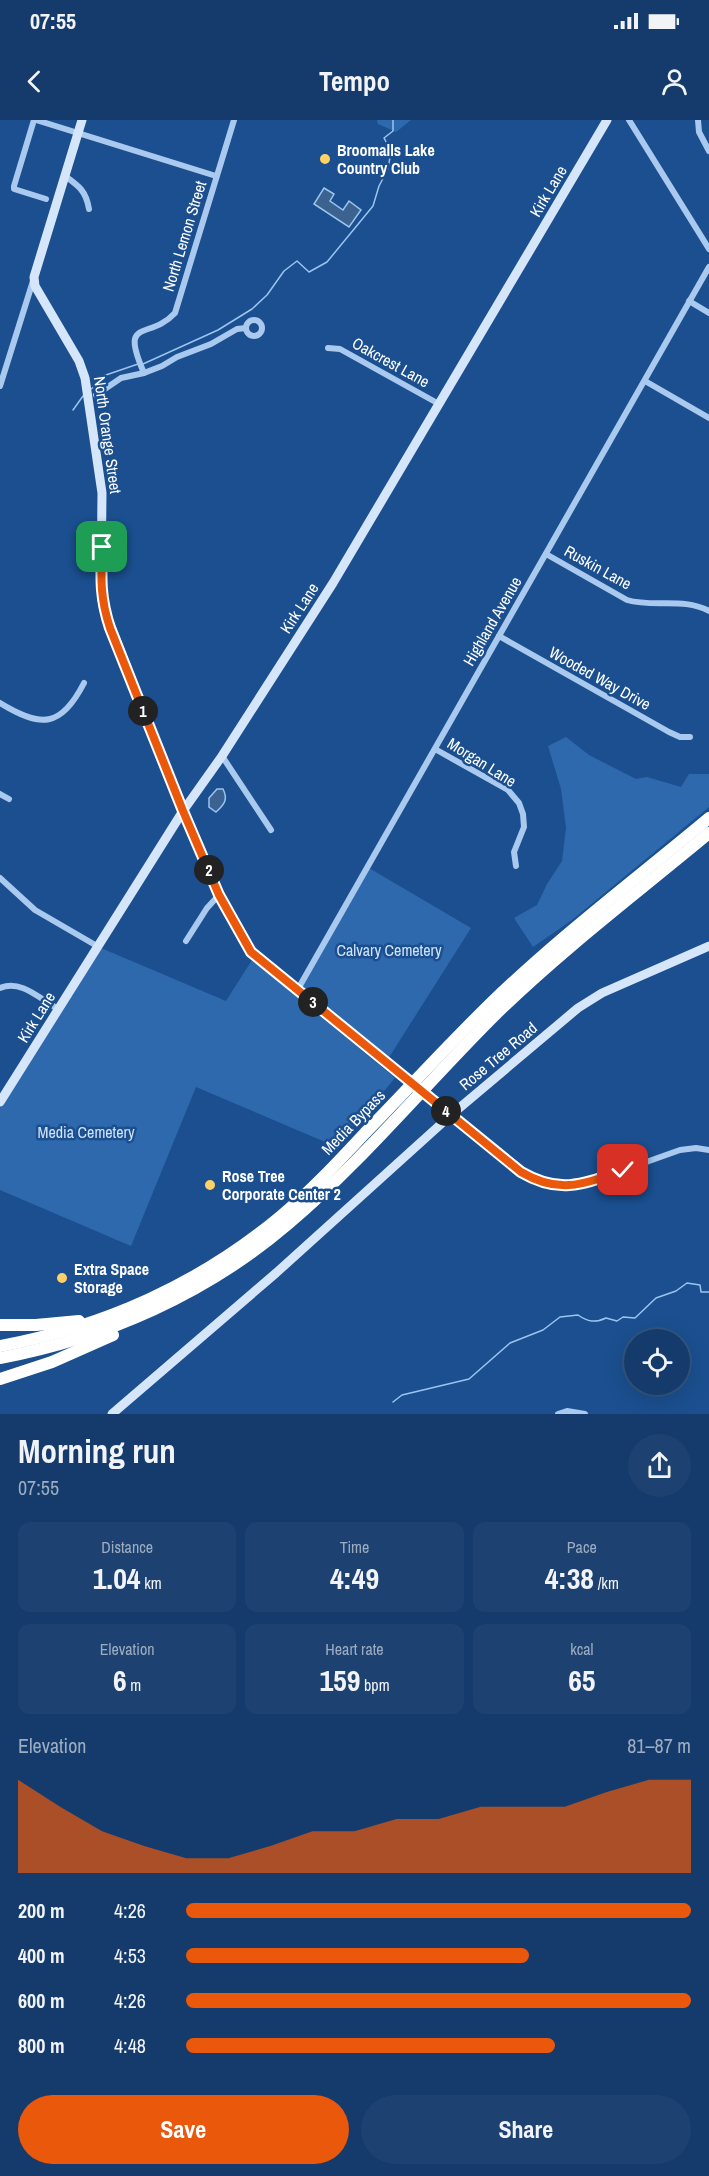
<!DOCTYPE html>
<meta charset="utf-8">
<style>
:root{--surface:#143b6b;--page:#1d4271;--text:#f1f3f6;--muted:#9dadc1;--line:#33557e;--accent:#ea580c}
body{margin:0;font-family:"Archivo Narrow",sans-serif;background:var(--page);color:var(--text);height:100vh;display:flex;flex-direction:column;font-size:22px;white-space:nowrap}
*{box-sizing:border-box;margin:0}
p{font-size:20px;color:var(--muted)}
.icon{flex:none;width:33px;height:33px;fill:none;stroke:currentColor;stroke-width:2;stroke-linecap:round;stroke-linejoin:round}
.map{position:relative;height:1294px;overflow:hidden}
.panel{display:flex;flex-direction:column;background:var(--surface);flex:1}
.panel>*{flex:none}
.fabs{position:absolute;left:624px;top:1209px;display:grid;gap:12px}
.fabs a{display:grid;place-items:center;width:66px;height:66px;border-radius:50%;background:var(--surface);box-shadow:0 6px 24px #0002,0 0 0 2px var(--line);font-size:30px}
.pin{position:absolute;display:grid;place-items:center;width:51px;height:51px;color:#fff;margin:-26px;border-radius:12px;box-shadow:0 3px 9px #0006}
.km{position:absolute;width:30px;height:30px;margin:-15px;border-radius:50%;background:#222;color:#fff;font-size:16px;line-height:30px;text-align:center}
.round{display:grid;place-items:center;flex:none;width:63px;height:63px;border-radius:32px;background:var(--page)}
.head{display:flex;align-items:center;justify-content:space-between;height:102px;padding:0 18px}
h1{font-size:33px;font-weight:700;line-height:45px}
.metrics{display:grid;grid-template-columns:repeat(3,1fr);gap:9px;height:102px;padding:6px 18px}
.metrics div{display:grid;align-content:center;border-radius:12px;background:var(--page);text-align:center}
.metrics b{font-size:30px;font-weight:700}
.metrics small{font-size:16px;font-weight:400}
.metrics p{font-size:16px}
.chart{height:168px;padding:12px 18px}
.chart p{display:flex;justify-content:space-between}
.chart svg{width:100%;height:108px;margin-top:6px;fill:var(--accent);opacity:.7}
.primary-button{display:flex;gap:12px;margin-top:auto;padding:12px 18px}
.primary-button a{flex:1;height:69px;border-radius:36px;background:var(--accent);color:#fff;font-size:24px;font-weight:700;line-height:69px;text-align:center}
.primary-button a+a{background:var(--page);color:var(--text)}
ul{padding:0 18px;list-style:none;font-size:20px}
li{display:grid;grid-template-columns:96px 72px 1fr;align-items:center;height:45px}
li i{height:15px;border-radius:8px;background:var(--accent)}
.status{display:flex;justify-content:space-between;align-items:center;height:42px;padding:0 30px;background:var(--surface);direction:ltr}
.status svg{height:16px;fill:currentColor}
header{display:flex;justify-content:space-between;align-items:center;height:78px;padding:0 18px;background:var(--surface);font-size:27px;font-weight:700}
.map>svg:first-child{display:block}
.green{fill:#2e69ad}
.water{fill:#3c6290;stroke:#9cc4f0;stroke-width:1.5}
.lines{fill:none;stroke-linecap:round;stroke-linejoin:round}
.stream{stroke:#9cc4f0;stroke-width:1.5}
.street{stroke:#a9c9ee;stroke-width:6}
.secondary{stroke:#d6e6fa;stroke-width:9}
.highway{stroke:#fff;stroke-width:12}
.secondary-bridge{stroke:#d6e6fa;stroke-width:9}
.route-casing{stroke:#fff;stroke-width:12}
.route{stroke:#ea580c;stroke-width:8}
.poi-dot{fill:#ffd166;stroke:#1b4f8f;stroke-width:2}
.labels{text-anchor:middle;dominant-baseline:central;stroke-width:5;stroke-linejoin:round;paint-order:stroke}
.poi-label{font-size:16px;font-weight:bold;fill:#fff;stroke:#1b4f8f;text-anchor:start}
.street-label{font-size:16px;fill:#fff;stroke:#1b4f8f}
.park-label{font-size:16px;fill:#cfe3fa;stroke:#1b4f8f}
</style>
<div class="status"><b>07:55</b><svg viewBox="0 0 49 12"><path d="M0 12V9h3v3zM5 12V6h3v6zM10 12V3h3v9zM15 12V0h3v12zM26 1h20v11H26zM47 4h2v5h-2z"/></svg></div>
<header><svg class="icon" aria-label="back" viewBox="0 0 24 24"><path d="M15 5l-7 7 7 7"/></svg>Tempo<svg class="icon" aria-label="person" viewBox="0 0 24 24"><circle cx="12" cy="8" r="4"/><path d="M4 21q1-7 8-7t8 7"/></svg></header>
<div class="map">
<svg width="709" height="1294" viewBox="0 0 709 1294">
<rect width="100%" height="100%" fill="#1b4f8f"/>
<g class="green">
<path d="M 377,0 L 411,0 L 396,12 L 378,4 Z"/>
<path d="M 566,617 L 589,635 L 636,659 L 647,657 L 681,667 L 689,654 L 709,654 L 709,687 L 572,800 L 533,827 L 514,798 L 537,785 L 547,764 L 562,741 L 566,708 L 561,669 L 548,626 Z"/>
<path d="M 369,748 L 471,808 L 388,939 L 303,868 L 303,863 Z"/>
<path d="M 101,828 L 226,881 L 252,840 L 395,958 L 337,1027 L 196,967 L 131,1126 L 0,1070 L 0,988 Z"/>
</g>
<g class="water">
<path d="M 324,68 L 334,74 L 330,81 L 343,90 L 349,81 L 361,90 L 349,107 L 314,84 Z"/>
<path d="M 217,669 L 223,669 C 228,679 225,684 216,692 L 209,687 L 209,678 Z"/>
</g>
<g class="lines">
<g class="stream">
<path d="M 143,244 L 218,210 L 252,189 L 267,175 L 284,151 L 297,141 L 309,152 L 327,142 L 373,86 L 379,66 L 388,49 L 391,31 L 384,18 L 393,11 L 393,0"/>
<path d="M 91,269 L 98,264 L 103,256 L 138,244"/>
<path d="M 73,290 L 83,276"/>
<path d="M 393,1282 L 402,1275 L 469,1259 L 510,1223 L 543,1210 L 560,1197 L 578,1195 C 588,1202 595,1203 606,1198 L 617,1201 L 623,1197 L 635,1198 L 656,1178 L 676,1171 L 687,1163 L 700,1165 L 701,1172 L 709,1172"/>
</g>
<g class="street">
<path d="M 34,0 L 14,66 L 14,69 L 46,79"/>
<path d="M 36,0 L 216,56"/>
<path d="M 629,0 L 709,129"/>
<path d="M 698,0 L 699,12 L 709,31"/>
<path d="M 65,56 C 79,66 86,71 89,89"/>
<path d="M 689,181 L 709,193"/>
<circle cx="254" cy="208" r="8"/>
<path d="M 328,228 L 340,229 L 439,284"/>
<path d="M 144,253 C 119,196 149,221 175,193 L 234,0"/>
<path d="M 645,261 L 709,298"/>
<path d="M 0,266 L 33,161"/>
<path d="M 96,275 L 121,258 L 144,253 L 162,246 L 177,237 L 211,224 L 237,209 L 246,208"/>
<path d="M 546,434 L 627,480 C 653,488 684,477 709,491"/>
<path d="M 499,516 L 669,612 L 680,617 L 690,617"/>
<path d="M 0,583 C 41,608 61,608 84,563"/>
<path d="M 435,629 L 508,670 L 519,683 L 523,694 L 524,707 L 514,732 L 516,746"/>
<path d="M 222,636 L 271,710"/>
<path d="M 0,674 L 9,679"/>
<path d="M 0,758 L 35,790 L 97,826"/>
<path d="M 186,821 L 207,788 L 219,775"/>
<path d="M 0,868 C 21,859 40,879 58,889"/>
<path d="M 298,869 L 709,147"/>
<path d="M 451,995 L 521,1052 L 536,1061 L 553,1065 L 579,1066 L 680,1030 L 696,1028 L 709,1030"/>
<path d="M 558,1294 L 567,1291 L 585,1294"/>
</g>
<g class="secondary">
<path d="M 82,0 L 34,157 L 35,166 L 79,241 L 85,258 L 102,373 L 101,468 L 103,486 L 183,691 L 219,775 L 251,832 L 402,954"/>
<path d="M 433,980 L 451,995"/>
<path d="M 0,982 L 183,691 L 222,636 L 333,463 L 607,0"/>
<path d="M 112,1294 L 276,1153 L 451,995 L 578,888 L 602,873 L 709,826"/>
</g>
<g class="highway">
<path d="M 0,1205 L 36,1205 L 79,1201"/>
<path d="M 0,1226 C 103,1207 200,1164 281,1096 C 311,1071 338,1042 365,1013 C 407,970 448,925 491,883 C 559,817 636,759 709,698"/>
<path d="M 0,1238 C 106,1218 206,1174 288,1104 C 363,1041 428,961 498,892 C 564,828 638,772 709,713"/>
<path d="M 0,1259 L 52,1242 L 113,1215"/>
</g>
<path class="secondary-bridge" d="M 402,954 L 433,980"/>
</g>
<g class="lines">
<g class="route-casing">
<path id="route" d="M 102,427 C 101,459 100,478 110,508 L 183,691 L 219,775 L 251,832 L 521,1052 C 560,1075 584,1064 623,1050"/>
</g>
<use href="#route" class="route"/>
</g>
<g class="poi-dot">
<circle cx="325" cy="39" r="6"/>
<circle cx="210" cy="1065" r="6"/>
<circle cx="62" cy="1158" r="6"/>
</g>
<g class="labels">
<g class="poi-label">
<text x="337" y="30">Broomalls Lake<tspan x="337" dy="18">Country Club</tspan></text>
<text x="222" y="1056">Rose Tree<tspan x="222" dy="18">Corporate Center 2</tspan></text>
<text x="74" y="1149">Extra Space<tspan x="74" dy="18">Storage</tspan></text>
</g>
<g class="street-label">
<text transform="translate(548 71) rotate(-59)">Kirk Lane</text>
<text transform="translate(184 116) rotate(-73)">North Lemon Street</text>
<text transform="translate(391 242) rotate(29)">Oakcrest Lane</text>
<text transform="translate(108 315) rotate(82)">North Orange Street</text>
<text transform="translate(598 447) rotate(29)">Ruskin Lane</text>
<text transform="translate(299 488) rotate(-57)">Kirk Lane</text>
<text transform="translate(492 501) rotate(-60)">Highland Avenue</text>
<text transform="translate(600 558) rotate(29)">Wooded Way Drive</text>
<text transform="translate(482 642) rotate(32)">Morgan Lane</text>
<text transform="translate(36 897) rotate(-58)">Kirk Lane</text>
<text transform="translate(498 936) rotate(-40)">Rose Tree Road</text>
<text transform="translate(353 1002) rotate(-46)">Media Bypass</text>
</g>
<g class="park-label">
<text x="389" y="830">Calvary Cemetery</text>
<text x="86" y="1012">Media Cemetery</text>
</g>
</g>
</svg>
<div class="fabs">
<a><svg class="icon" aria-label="locate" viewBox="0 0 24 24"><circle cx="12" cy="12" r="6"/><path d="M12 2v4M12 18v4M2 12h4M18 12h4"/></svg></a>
</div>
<div class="pin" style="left:102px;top:427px;background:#1e9e55"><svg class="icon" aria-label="arrive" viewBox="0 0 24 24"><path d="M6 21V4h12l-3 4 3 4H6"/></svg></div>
<div class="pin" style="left:623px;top:1050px;background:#d93025"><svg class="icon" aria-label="check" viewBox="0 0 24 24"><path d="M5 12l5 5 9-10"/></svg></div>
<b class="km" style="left:143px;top:591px">1</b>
<b class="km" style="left:209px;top:750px">2</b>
<b class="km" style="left:313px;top:882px">3</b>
<b class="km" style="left:446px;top:991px">4</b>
</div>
<section class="panel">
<div class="head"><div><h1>Morning run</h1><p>07:55</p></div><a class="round"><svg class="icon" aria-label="share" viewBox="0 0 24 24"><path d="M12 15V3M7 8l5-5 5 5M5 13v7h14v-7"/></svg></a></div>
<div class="metrics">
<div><p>Distance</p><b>1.04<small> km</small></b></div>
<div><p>Time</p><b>4:49</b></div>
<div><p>Pace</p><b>4:38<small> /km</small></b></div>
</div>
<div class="metrics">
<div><p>Elevation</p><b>6<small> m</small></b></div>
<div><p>Heart rate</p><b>159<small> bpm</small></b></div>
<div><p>kcal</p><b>65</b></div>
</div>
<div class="chart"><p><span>Elevation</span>81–87 m</p>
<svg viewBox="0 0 160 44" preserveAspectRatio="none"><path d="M0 44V6L10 17L20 27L30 33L40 38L50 38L60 33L70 27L80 27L90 22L100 22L110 17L120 17L130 17L140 11L150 6L160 6V44z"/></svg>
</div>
<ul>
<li><b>200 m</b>4:26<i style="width:100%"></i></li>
<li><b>400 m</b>4:53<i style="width:68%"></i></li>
<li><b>600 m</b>4:26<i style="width:100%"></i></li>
<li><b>800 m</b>4:48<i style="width:73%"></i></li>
</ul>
<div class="primary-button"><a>Save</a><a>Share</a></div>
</section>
